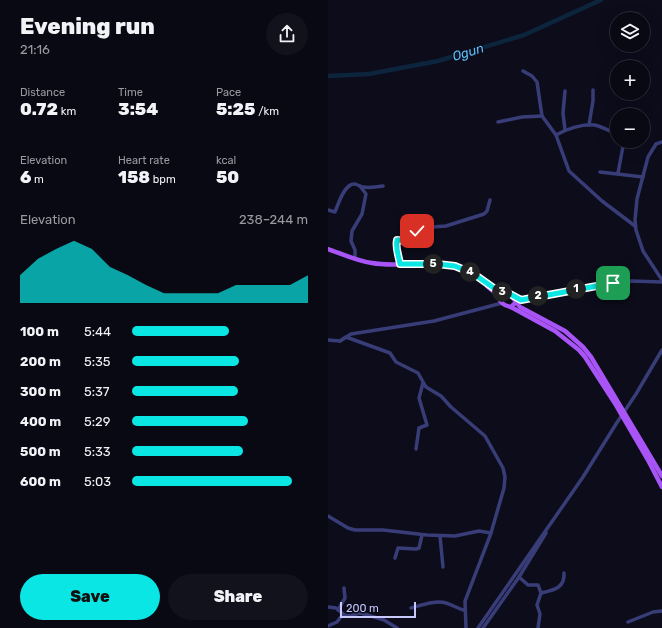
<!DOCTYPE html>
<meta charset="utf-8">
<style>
:root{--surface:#090914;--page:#12121d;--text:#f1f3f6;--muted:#999aa0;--line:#292a34;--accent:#0ae6e4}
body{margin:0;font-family:Rubik,sans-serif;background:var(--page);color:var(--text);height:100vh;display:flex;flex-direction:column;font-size:15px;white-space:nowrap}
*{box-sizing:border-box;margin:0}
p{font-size:13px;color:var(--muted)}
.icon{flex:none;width:22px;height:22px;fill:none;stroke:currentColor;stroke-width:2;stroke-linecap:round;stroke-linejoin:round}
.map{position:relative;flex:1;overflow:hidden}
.drawer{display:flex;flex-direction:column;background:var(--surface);width:328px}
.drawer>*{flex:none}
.controls{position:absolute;left:282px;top:12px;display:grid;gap:8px}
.controls a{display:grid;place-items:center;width:40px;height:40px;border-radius:50%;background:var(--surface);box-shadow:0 4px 16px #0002,0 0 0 1px var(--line);font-size:20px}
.scale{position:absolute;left:12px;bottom:10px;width:76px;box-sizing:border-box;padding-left:4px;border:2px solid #c8c8fd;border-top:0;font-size:11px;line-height:14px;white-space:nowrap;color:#c8c8fd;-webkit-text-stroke:3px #0c0c1b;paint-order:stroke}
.pin{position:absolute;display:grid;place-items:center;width:34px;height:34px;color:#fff;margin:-17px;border-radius:8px;box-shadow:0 2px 6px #0006}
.km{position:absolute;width:20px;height:20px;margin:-10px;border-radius:50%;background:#222;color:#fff;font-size:11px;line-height:20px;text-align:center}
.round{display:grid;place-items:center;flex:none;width:42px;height:42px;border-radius:21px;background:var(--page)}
.summary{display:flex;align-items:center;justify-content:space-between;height:68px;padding:0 20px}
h1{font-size:22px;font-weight:800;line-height:30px}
.stats{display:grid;grid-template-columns:repeat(3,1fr);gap:6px;height:68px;padding:4px 20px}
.stats div{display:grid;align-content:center}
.stats b{font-size:17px;font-weight:800}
.stats small{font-size:11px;font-weight:400}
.stats p{font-size:11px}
.chart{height:112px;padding:8px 20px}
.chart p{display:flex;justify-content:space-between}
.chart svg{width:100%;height:72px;margin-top:4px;fill:var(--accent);opacity:.7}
.cta{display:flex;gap:8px;margin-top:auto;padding:8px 20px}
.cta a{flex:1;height:46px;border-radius:24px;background:var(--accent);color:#111;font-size:16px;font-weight:800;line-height:46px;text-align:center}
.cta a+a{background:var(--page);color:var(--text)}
ul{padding:0 20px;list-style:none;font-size:13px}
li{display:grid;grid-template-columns:64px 48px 1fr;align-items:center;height:30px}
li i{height:10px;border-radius:5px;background:var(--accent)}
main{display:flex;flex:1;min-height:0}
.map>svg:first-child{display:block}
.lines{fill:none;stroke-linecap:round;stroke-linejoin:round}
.river{stroke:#0d243d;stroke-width:4.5}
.minor{stroke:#383d78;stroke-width:3.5}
.major{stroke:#a954f7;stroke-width:4.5}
.route-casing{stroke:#fff;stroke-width:8}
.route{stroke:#0ae6e4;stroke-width:5}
.labels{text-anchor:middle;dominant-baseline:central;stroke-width:3;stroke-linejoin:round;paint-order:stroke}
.water-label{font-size:13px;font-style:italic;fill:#5ac0f8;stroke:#0c0c1b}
</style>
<main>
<section class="drawer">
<div class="summary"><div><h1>Evening run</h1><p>21:16</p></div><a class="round"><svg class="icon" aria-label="share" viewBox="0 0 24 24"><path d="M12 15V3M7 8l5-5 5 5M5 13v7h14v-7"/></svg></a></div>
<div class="stats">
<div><p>Distance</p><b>0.72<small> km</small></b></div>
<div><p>Time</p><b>3:54</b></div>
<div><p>Pace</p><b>5:25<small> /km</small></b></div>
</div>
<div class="stats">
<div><p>Elevation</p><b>6<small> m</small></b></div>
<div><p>Heart rate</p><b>158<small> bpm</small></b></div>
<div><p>kcal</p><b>50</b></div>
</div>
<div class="chart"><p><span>Elevation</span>238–244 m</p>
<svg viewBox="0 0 160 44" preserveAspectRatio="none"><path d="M0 44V27L10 17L20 11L30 6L40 11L50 22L60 27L70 33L80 38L90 38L100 38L110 38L120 33L130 33L140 33L150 33L160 27V44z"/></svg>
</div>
<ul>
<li><b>100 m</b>5:44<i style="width:55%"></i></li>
<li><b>200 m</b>5:35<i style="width:61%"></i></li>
<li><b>300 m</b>5:37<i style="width:60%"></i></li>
<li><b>400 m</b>5:29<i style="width:66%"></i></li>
<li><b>500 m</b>5:33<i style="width:63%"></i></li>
<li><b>600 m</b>5:03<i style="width:91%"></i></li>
</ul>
<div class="cta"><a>Save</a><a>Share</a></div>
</section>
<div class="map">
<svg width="334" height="628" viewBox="0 0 334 628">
<rect width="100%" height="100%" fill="#0c0c1b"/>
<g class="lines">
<path class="river" d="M 0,76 L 41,74 L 110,61 L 196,35 L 273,0"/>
<g class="minor">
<path d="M 195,71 L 204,76 L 209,82 L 214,116 L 228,135 L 241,171 L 274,201 L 307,226"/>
<path d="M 170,122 L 194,117 L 214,116"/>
<path d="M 261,125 L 265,101 L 265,90"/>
<path d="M 237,130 L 235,113 L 237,91"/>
<path d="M 228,135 C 238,129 254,124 266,125 C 273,126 281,131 287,133"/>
<path d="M 334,142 L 328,144 L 320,157 L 309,199 L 307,220 L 308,230 L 315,251 L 334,280"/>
<path d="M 272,172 L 315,177"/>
<path d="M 290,173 L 296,141"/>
<path d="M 0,210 L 7,212 C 10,205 16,184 26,184 C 30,184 32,187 35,187 C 41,188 49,187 55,186"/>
<path d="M 27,259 L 27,250 L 23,241 L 24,231 L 34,214 L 38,194 L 32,186"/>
<path d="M 72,264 C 71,256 67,248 69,240 L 72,239 L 82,242 L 85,239 L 86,235 L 90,228 L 118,226 L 156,214 L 159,211 L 162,200"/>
<path d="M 188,300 L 285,283 L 304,281 L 334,282"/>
<path d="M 0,340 L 12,341 L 23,334 L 106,321 L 174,303"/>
<path d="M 12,341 L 18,337 L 62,353 L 68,362 L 90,373 L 98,387 L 113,396 L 123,407 L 157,436 L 175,468 L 177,477 L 176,488 L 163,533 L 137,601 L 138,628"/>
<path d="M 88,449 L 91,428 L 99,425 L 91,398 L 95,383"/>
<path d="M 0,516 L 20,528 L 27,530 L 55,530 L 99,535 L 127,536 L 151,531 L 163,533"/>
<path d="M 112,536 L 115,567"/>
<path d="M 67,558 L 70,548 L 88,549 L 91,548 L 94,535"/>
<path d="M 191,577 L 200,585 L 210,585 L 213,593 L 209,605 L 212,614 L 210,628"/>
<path d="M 213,593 C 226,590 237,588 236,573"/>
<path d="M 0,607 L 8,608 L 15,614 L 20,616 L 32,613 L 43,616 L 56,620 L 69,628"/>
<path d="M 83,608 C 94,605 108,600 118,603 C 125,605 130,609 136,610"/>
<path d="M 10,610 L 17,598 L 16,588"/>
<path d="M 300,622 L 325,612 L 334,611"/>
<path d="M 0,626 L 9,622 L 15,614"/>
<path d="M 150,628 L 255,477 L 288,424 L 308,394 L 334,350"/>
<path d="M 155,628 L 191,577 L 218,533"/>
</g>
<g class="major">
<path d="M 0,249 C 14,254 29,261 44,263 C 70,268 100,259 126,266 C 144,271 158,284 174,292"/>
<path d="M 159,286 L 171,296"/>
<path d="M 188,302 L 183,307 C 177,306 172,303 171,297 L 174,292 L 182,294 L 192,307 L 237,331 L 255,347 L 263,357 L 334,476"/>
<path d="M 183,307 L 227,331 L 251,350 L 257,357 L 288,405 L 320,460 L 334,487"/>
</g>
</g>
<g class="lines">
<g class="route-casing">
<path id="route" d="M 89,231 L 84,241 L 69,240 C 67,248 71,256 72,264 L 109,264 L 127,266 L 146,274 L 167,289 L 174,292 L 182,294 L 193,300 L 285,283"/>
</g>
<use href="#route" class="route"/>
</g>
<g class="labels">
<g class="water-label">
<text transform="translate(140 52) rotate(-17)">Ogun</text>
</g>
</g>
</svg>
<div class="controls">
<a><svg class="icon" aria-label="layers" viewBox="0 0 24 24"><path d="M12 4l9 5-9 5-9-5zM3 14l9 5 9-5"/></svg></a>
<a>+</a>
<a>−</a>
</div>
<div class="scale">200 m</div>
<div class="pin" style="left:285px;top:283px;background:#1e9e55"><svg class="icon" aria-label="arrive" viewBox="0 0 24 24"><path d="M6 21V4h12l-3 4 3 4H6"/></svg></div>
<div class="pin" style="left:89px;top:231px;background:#d93025"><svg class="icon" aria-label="check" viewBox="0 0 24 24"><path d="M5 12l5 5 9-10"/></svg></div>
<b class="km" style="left:248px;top:289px">1</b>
<b class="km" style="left:210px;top:296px">2</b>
<b class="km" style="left:174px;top:292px">3</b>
<b class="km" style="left:142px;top:272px">4</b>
<b class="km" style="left:105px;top:264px">5</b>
</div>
</main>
